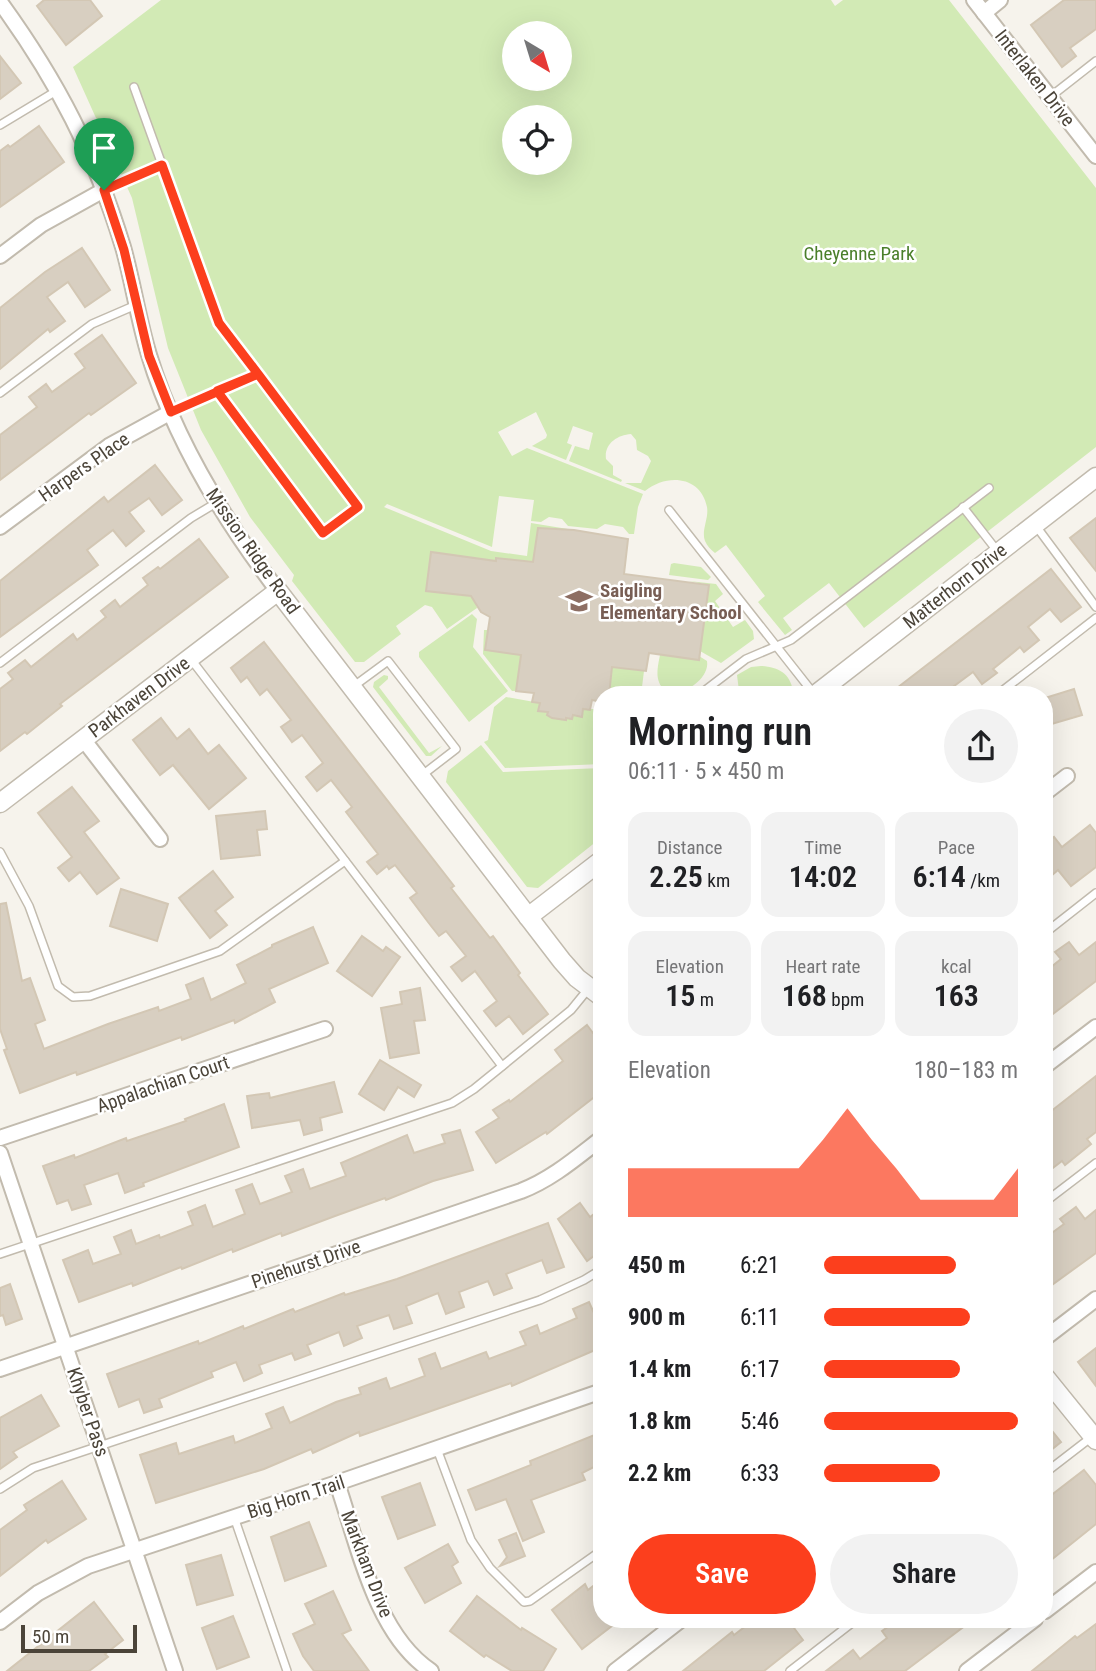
<!DOCTYPE html>
<meta charset="utf-8">
<style>
:root{--surface:#fff;--page:#f2f2f2;--text:#202124;--muted:#757577;--accent:#fc3f1d}
body{margin:0;font-family:"Roboto Condensed",sans-serif;background:var(--page);color:var(--text);height:100vh;display:flex;flex-direction:column;font-size:26px;white-space:nowrap}
*{box-sizing:border-box;margin:0}
p{font-size:23px;color:var(--muted)}
.icon{flex:none;width:38px;height:38px;fill:none;stroke:currentColor;stroke-width:2;stroke-linecap:round;stroke-linejoin:round}
.map{position:relative;flex:1;overflow:hidden}
.drawer{position:absolute;left:593px;top:686px;width:460px;height:942px;display:flex;flex-direction:column;background:var(--surface);border-radius:28px;box-shadow:0 7px 28px #0002}
.drawer>*{flex:none}
.needle{width:46px;rotate:142deg}
.controls{position:absolute;left:502px;top:21px;display:grid;gap:14px}
.controls a{display:grid;place-items:center;width:70px;height:70px;border-radius:50%;background:var(--surface);box-shadow:0 7px 28px #0002;font-size:35px}
.scale{position:absolute;left:21px;bottom:18px;width:116px;box-sizing:border-box;padding-left:7px;border:4px solid #4b4439;border-top:0;font-size:19px;line-height:24px;white-space:nowrap;color:#4b4439;-webkit-text-stroke:5px #fff;paint-order:stroke}
.pin{position:absolute;display:grid;place-items:center;width:60px;height:60px;color:#fff;margin:-72px -30px;border-radius:50% 50% 50% 0;rotate:-45deg;box-shadow:0 0 7px #0007}
.pin .icon{rotate:45deg}
.round{display:grid;place-items:center;flex:none;width:74px;height:74px;border-radius:37px;background:var(--page)}
.summary{display:flex;align-items:center;justify-content:space-between;height:119px;padding:0 35px}
h1{font-size:38px;font-weight:600;line-height:52px}
.metrics{display:grid;grid-template-columns:repeat(3,1fr);gap:10px;height:119px;padding:7px 35px}
.metrics div{display:grid;align-content:center;border-radius:18px;background:var(--page);text-align:center}
.metrics b{font-size:30px;font-weight:600}
.metrics small{font-size:19px;font-weight:400}
.metrics p{font-size:19px}
.chart{height:196px;padding:14px 35px}
.chart p{display:flex;justify-content:space-between}
.chart svg{width:100%;height:126px;margin-top:7px;fill:var(--accent);opacity:.7}
.button{display:flex;gap:14px;margin-top:auto;padding:14px 35px}
.button a{flex:1;height:80px;border-radius:42px;background:var(--accent);color:#fff;font-size:28px;font-weight:600;line-height:80px;text-align:center}
.button a+a{background:var(--page);color:var(--text)}
ul{padding:0 35px;list-style:none;font-size:23px}
li{display:grid;grid-template-columns:112px 84px 1fr;align-items:center;height:52px}
li i{height:18px;border-radius:9px;background:var(--accent)}
.map>svg:first-child{display:block}
.green{fill:#d2eab5;fill-rule:evenodd}
.building{fill:#d8cfc1;stroke:#d3c7b4;stroke-width:2}
.lines{fill:none;stroke-linecap:round;stroke-linejoin:round}
.service-casing{stroke:#c2bbae;stroke-width:10}
.minor-casing{stroke:#c2bbae;stroke-width:18}
.tertiary-casing{stroke:#c2bbae;stroke-width:21}
.service{stroke:#fff;stroke-width:7}
.minor{stroke:#fff;stroke-width:14}
.tertiary{stroke:#fff;stroke-width:18}
.route-casing{stroke:#fff;stroke-width:14}
.route{stroke:#fc3f1d;stroke-width:9}
.labels{text-anchor:middle;dominant-baseline:central;stroke-width:5;stroke-linejoin:round;paint-order:stroke}
.street-label{font-size:19px;fill:#4b4439;stroke:#fff}
.park-label{font-size:19px;fill:#4a7f2a;stroke:#fff}
.education-label{font-size:19px;font-weight:bold;fill:#785e54;stroke:#fff;text-anchor:start}
</style>
<div class="map">
<svg width="1096" height="1671" viewBox="0 0 1096 1671">
<rect width="100%" height="100%" fill="#f6f3ec"/>
<g class="green">
<path d="M 161,0 L 831,0 L 835,6 L 843,0 L 949,0 L 1096,188 L 1096,447 L 864,628 L 829,583 L 783,618 L 792,630 L 785,635 L 758,602 L 765,596 L 726,545 L 715,553 C 711,550 707,546 705,541 C 701,530 709,519 707,507 C 701,476 667,473 645,491 L 625,483 L 641,483 L 651,461 L 648,456 L 637,450 L 636,440 L 631,434 C 617,435 604,444 606,459 L 613,466 L 613,475 L 622,480 L 621,482 L 569,461 L 575,446 L 589,450 L 593,433 L 573,426 L 567,443 L 572,445 L 566,460 L 532,446 L 546,438 L 547,435 L 536,412 L 498,432 L 512,456 L 527,448 L 643,494 L 638,507 L 634,534 L 629,534 L 623,527 L 605,524 L 597,529 L 568,526 L 562,519 L 549,517 L 541,522 L 531,521 L 534,500 L 499,496 L 492,547 L 387,504 L 384,507 L 491,551 L 527,556 L 531,523 L 574,530 L 538,528 L 533,562 L 496,561 L 431,552 L 426,591 L 475,597 L 477,608 L 447,629 L 432,607 L 425,605 L 396,626 L 401,634 L 364,662 L 355,662 L 292,581 L 294,575 L 250,517 L 201,430 L 168,348 L 132,198 L 73,67 ZM 514,33 L 560,33 L 560,79 L 514,79 ZM 514,117 L 560,117 L 560,163 L 514,163 Z"/>
<path d="M 674,563 L 701,567 L 711,577 L 708,580 L 669,575 L 671,564 Z"/>
<path d="M 689,581 L 716,584 L 723,594 L 715,601 L 733,627 L 745,620 L 753,631 L 754,639 L 721,663 L 700,651 L 709,585 Z"/>
<path d="M 472,614 L 477,619 L 473,647 L 508,691 L 469,722 L 419,657 L 419,652 Z"/>
<path d="M 484,630 L 488,630 L 485,650 L 521,655 L 516,691 L 512,691 L 483,654 Z"/>
<path d="M 660,655 L 698,660 L 699,656 L 707,661 C 710,678 684,696 668,693 C 654,683 657,670 660,655 Z"/>
<path d="M 761,666 C 778,667 790,673 793,691 L 788,695 L 734,695 L 739,691 L 737,675 L 751,667 Z"/>
<path d="M 612,667 L 644,671 L 641,695 L 609,695 Z"/>
<path d="M 384,675 L 388,676 L 388,679 L 379,687 L 429,753 L 442,746 L 431,756 L 426,756 L 373,687 L 374,682 Z"/>
<path d="M 506,697 L 540,703 L 539,711 L 548,712 L 547,715 L 553,718 L 572,719 L 573,715 L 582,717 L 583,709 L 602,709 L 602,764 L 505,768 L 484,742 L 488,740 L 494,707 Z"/>
<path d="M 481,745 L 503,772 L 602,768 L 602,837 L 538,888 L 527,887 L 446,782 L 448,771 Z"/>
</g>
<g class="building">
<path d="M 44,0 L 90,0 L 102,16 L 66,45 L 37,6 Z"/>
<path d="M 1064,0 L 1096,0 L 1096,29 L 1070,48 L 1076,56 L 1062,67 L 1031,25 Z"/>
<path d="M 0,56 L 21,83 L 0,99 Z"/>
<path d="M 39,126 L 64,162 L 0,207 L 0,151 L 8,145 L 10,147 Z"/>
<path d="M 82,248 L 110,290 L 85,307 L 68,282 L 47,297 L 65,321 L 50,332 L 48,329 L 0,369 L 0,308 L 45,272 Z"/>
<path d="M 102,335 L 136,383 L 91,415 L 89,413 L 0,480 L 0,435 L 37,407 L 29,397 L 46,384 L 52,392 L 85,368 L 75,354 Z"/>
<path d="M 155,465 L 182,500 L 162,515 L 149,498 L 129,512 L 144,531 L 126,546 L 113,530 L 87,550 L 98,565 L 0,637 L 0,581 L 104,497 L 108,502 Z"/>
<path d="M 1096,518 L 1096,571 L 1070,538 Z"/>
<path d="M 538,528 L 574,530 L 628,539 L 624,574 L 709,585 L 699,660 L 649,653 L 646,671 L 612,667 L 609,695 L 602,695 L 602,702 L 592,700 L 590,710 L 583,709 L 582,717 L 573,715 L 572,719 L 566,718 L 566,720 L 552,718 L 547,715 L 548,712 L 538,711 L 540,703 L 532,702 L 534,693 L 516,691 L 521,655 L 485,650 L 490,617 L 481,612 L 471,596 L 426,591 L 431,552 L 496,561 L 496,558 L 533,562 Z"/>
<path d="M 199,539 L 228,577 L 60,704 L 62,706 L 27,734 L 25,732 L 0,751 L 0,689 L 13,679 L 8,673 L 25,660 L 31,667 L 73,634 L 77,640 L 106,617 L 101,611 L 115,600 L 120,607 L 148,585 L 143,578 L 158,567 L 160,569 Z"/>
<path d="M 1051,569 L 1081,607 L 1061,622 L 1050,609 L 1028,627 L 1039,640 L 1024,652 L 1020,647 L 993,669 L 997,673 L 982,684 L 973,672 L 942,695 L 888,695 Z"/>
<path d="M 264,642 L 454,886 L 451,888 L 490,938 L 493,936 L 520,973 L 518,975 L 548,1014 L 523,1034 L 509,1016 L 496,1026 L 484,1011 L 497,1001 L 475,971 L 462,981 L 451,967 L 466,956 L 446,931 L 439,936 L 428,922 L 410,898 L 417,893 L 395,865 L 389,869 L 387,866 L 377,874 L 367,862 L 378,854 L 346,812 L 352,807 L 331,780 L 317,791 L 306,777 L 323,763 L 302,735 L 292,742 L 281,727 L 291,720 L 267,689 L 260,695 L 247,677 L 241,682 L 231,668 Z"/>
<path d="M 1074,689 L 1082,715 L 1045,726 L 1045,698 Z"/>
<path d="M 161,718 L 177,739 L 189,729 L 208,754 L 219,745 L 246,778 L 209,809 L 173,765 L 160,775 L 133,740 Z"/>
<path d="M 72,787 L 99,821 L 84,832 L 119,878 L 97,894 L 80,872 L 69,881 L 58,868 L 72,857 L 38,813 Z"/>
<path d="M 265,811 L 267,829 L 257,830 L 260,855 L 221,859 L 216,816 Z"/>
<path d="M 1090,825 L 1096,833 L 1096,867 L 1071,886 L 1058,870 L 1045,881 L 1045,844 L 1054,837 L 1062,847 Z"/>
<path d="M 213,871 L 233,897 L 215,911 L 227,925 L 210,938 L 179,898 Z"/>
<path d="M 121,889 L 168,904 L 157,941 L 110,926 Z"/>
<path d="M 6,903 L 22,981 L 30,978 L 45,1020 L 35,1024 L 44,1049 L 108,1024 L 158,1007 L 159,1011 L 191,999 L 186,985 L 203,978 L 211,1000 L 246,983 L 237,965 L 272,947 L 272,945 L 313,927 L 328,963 L 269,989 L 275,1002 L 235,1023 L 234,1020 L 182,1040 L 181,1037 L 77,1075 L 76,1072 L 20,1093 L 4,1050 L 7,1049 L 0,1029 L 0,904 Z"/>
<path d="M 362,936 L 383,951 L 386,947 L 400,957 L 372,996 L 337,971 Z"/>
<path d="M 1069,942 L 1079,955 L 1096,942 L 1096,981 L 1045,1020 L 1045,972 L 1061,959 L 1055,952 Z"/>
<path d="M 420,988 L 425,1020 L 414,1021 L 419,1053 L 390,1058 L 381,1008 L 402,1004 L 400,992 Z"/>
<path d="M 587,1025 L 602,1045 L 602,1091 L 547,1134 L 546,1132 L 496,1163 L 476,1132 L 499,1118 L 493,1110 L 509,1100 L 510,1102 L 563,1061 L 555,1050 Z"/>
<path d="M 380,1060 L 421,1085 L 414,1097 L 398,1087 L 384,1110 L 359,1094 Z"/>
<path d="M 1096,1076 L 1096,1132 L 1087,1139 L 1091,1144 L 1065,1165 L 1062,1161 L 1045,1174 L 1045,1116 Z"/>
<path d="M 334,1082 L 342,1112 L 320,1118 L 322,1130 L 304,1135 L 300,1120 L 252,1128 L 247,1096 L 269,1093 L 270,1098 Z"/>
<path d="M 224,1104 L 239,1147 L 143,1183 L 144,1186 L 125,1193 L 118,1173 L 84,1185 L 91,1204 L 72,1210 L 68,1200 L 57,1204 L 43,1166 L 74,1155 L 75,1158 L 126,1138 L 127,1141 L 186,1121 L 185,1119 Z"/>
<path d="M 460,1130 L 473,1170 L 433,1181 L 386,1200 L 385,1198 L 335,1216 L 282,1236 L 281,1233 L 233,1252 L 232,1249 L 182,1269 L 181,1267 L 133,1286 L 132,1283 L 79,1302 L 63,1260 L 88,1250 L 93,1264 L 121,1254 L 114,1237 L 131,1230 L 136,1244 L 159,1235 L 160,1238 L 193,1225 L 188,1212 L 205,1205 L 213,1227 L 245,1214 L 236,1190 L 252,1184 L 260,1204 L 292,1192 L 285,1176 L 303,1169 L 310,1189 L 346,1176 L 341,1163 L 407,1135 L 414,1153 L 445,1143 L 442,1135 Z"/>
<path d="M 580,1203 L 590,1217 L 602,1208 L 602,1250 L 587,1261 L 558,1219 Z"/>
<path d="M 1076,1207 L 1085,1219 L 1096,1210 L 1096,1253 L 1045,1290 L 1045,1238 L 1064,1224 L 1060,1219 Z"/>
<path d="M 548,1223 L 564,1267 L 547,1273 L 542,1260 L 506,1274 L 512,1288 L 494,1295 L 488,1281 L 459,1292 L 464,1307 L 446,1314 L 438,1293 L 406,1306 L 412,1323 L 394,1329 L 389,1315 L 357,1326 L 362,1338 L 344,1346 L 339,1332 L 307,1345 L 311,1354 L 295,1360 L 292,1353 L 259,1365 L 262,1373 L 244,1381 L 236,1362 L 211,1372 L 213,1377 L 159,1399 L 162,1407 L 144,1413 L 139,1399 L 119,1407 L 107,1374 L 198,1341 L 199,1344 L 243,1326 L 244,1329 L 293,1309 L 295,1312 L 344,1293 L 345,1295 L 397,1279 Z"/>
<path d="M 10,1284 L 22,1319 L 6,1325 L 3,1315 L 0,1316 L 0,1288 Z"/>
<path d="M 589,1302 L 602,1331 L 602,1347 L 512,1386 L 511,1383 L 360,1436 L 359,1432 L 313,1453 L 311,1449 L 264,1469 L 156,1503 L 140,1455 L 176,1443 L 179,1454 L 233,1436 L 235,1443 L 272,1428 L 266,1414 L 283,1407 L 290,1423 L 336,1402 L 361,1394 L 359,1388 L 386,1378 L 390,1389 L 425,1376 L 419,1359 L 435,1353 L 441,1369 L 486,1352 L 489,1359 L 526,1345 L 520,1332 L 537,1325 L 540,1334 L 577,1318 L 573,1309 Z"/>
<path d="M 1096,1348 L 1096,1386 L 1078,1362 Z"/>
<path d="M 41,1395 L 59,1426 L 13,1452 L 17,1457 L 0,1469 L 0,1418 Z"/>
<path d="M 1045,1422 L 1061,1442 L 1045,1455 Z"/>
<path d="M 602,1432 L 602,1463 L 582,1473 L 585,1480 L 531,1500 L 544,1532 L 523,1541 L 506,1499 L 476,1510 L 468,1490 L 531,1465 L 530,1461 Z"/>
<path d="M 1084,1470 L 1096,1485 L 1096,1524 L 1045,1565 L 1045,1500 Z"/>
<path d="M 62,1481 L 86,1519 L 48,1543 L 46,1540 L 0,1576 L 0,1530 L 27,1510 L 24,1505 Z"/>
<path d="M 420,1483 L 435,1525 L 398,1539 L 382,1497 Z"/>
<path d="M 309,1522 L 326,1566 L 285,1581 L 271,1537 Z"/>
<path d="M 516,1533 L 525,1556 L 500,1566 L 507,1557 L 499,1540 Z"/>
<path d="M 448,1544 L 458,1562 L 452,1566 L 461,1583 L 425,1603 L 405,1568 Z"/>
<path d="M 221,1555 L 233,1595 L 197,1605 L 186,1565 Z"/>
<path d="M 602,1579 L 602,1619 L 621,1619 L 582,1649 L 552,1610 L 585,1584 L 588,1590 Z"/>
<path d="M 333,1591 L 351,1630 L 342,1634 L 369,1671 L 314,1671 L 303,1656 L 293,1634 L 315,1624 L 305,1604 Z"/>
<path d="M 477,1596 L 521,1630 L 522,1628 L 556,1649 L 543,1671 L 512,1671 L 486,1655 L 484,1657 L 450,1631 Z"/>
<path d="M 94,1602 L 123,1640 L 105,1654 L 108,1657 L 89,1671 L 7,1671 Z"/>
<path d="M 233,1616 L 249,1657 L 217,1669 L 202,1628 Z"/>
<path d="M 755,1619 L 805,1619 L 794,1628 L 803,1640 L 764,1671 L 683,1671 L 732,1632 L 734,1635 Z"/>
<path d="M 899,1619 L 974,1619 L 905,1671 L 826,1671 L 853,1650 L 860,1659 L 887,1638 L 882,1631 Z"/>
<path d="M 1096,1624 L 1096,1671 L 1032,1671 L 1075,1636 L 1077,1638 Z"/>
</g>
<g class="lines">
<g class="service-casing">
<g id="service">
<path d="M 134,87 L 219,323 L 358,507 L 323,533 L 217,391"/>
<path d="M 1050,97 L 1096,61"/>
<path d="M 0,125 L 58,90"/>
<path d="M 104,190 L 162,165"/>
<path d="M 0,393 L 92,324 L 136,305"/>
<path d="M 171,412 L 258,374"/>
<path d="M 963,507 L 998,552"/>
<path d="M 669,510 L 814,694"/>
<path d="M 1036,526 L 1096,607"/>
<path d="M 190,658 L 502,1066"/>
<path d="M 0,663 L 191,518 L 216,503"/>
<path d="M 354,686 L 388,661 L 456,749 L 421,776"/>
<path d="M 699,695 L 746,659 L 791,640 L 989,488"/>
<path d="M 997,695 L 1096,618"/>
<path d="M 0,852 L 29,906 L 58,986 L 73,997 L 90,996 L 220,951 L 345,861"/>
<path d="M 1045,933 L 1096,893"/>
<path d="M 1045,1202 L 1096,1163"/>
<path d="M 0,1254 L 452,1103 L 474,1089 L 571,1010 L 589,988"/>
<path d="M 437,1449 L 471,1540 L 490,1568 L 524,1602 L 530,1601 L 602,1550"/>
<path d="M 1045,1473 L 1093,1436"/>
<path d="M 0,1489 L 33,1468 L 540,1300 L 584,1280 L 602,1269"/>
<path d="M 234,1517 L 287,1671"/>
<path d="M 790,1671 L 857,1619"/>
</g>
</g>
<g class="minor-casing">
<g id="minor">
<path d="M 974,0 L 1096,156"/>
<path d="M 0,2 C 58,82 94,152 123,247 C 133,282 138,319 149,355 C 175,441 224,520 278,591"/>
<path d="M 984,13 L 1000,0"/>
<path d="M 0,256 L 41,225 L 104,190"/>
<path d="M 0,527 L 109,446 L 171,412"/>
<path d="M 83,739 L 160,839"/>
<path d="M 1045,793 L 1067,776"/>
<path d="M 1045,1066 L 1096,1027"/>
<path d="M 0,1138 L 325,1029"/>
<path d="M 0,1153 L 175,1671"/>
<path d="M 1045,1338 L 1096,1299"/>
<path d="M 0,1369 L 521,1191 C 552,1179 576,1158 602,1138"/>
<path d="M 337,1483 C 358,1544 375,1634 431,1671"/>
<path d="M 1045,1611 L 1096,1572"/>
<path d="M 0,1622 L 38,1593 L 88,1566 L 337,1483 L 602,1391"/>
<path d="M 615,1671 L 682,1619"/>
<path d="M 967,1671 L 1035,1619"/>
</g>
</g>
<g class="tertiary-casing">
<g id="tertiary">
<path d="M 815,695 L 1096,477"/>
<path d="M 0,803 L 278,591 L 562,961 L 577,978 L 602,997"/>
<path d="M 528,917 L 602,860"/>
<path d="M 1045,1377 L 1096,1440"/>
</g>
</g>
<use href="#service" class="service"/>
<use href="#minor" class="minor"/>
<use href="#tertiary" class="tertiary"/>
</g>
<g class="lines">
<g class="route-casing">
<path id="route" d="M 104,190 L 124,250 L 149,356 L 171,412 L 258,374 L 358,507 L 323,533 L 217,391 L 258,374 L 219,323 L 162,165 L 104,190"/>
</g>
<use href="#route" class="route"/>
</g>
<defs>
<g id="school-bare" transform="scale(2.1)"><path d="M0-5L7-2L0 1L-7-2ZM-4 1L0 2.5L4 1V4Q0 6-4 4Z" fill="#8d6e63" stroke="#fff" stroke-width="2.5" paint-order="stroke"/></g>
</defs>
<g fill-rule="evenodd">
<use href="#school-bare" x="579" y="601"/>
</g>
<g class="labels">
<g class="street-label">
<text transform="translate(1035 78) rotate(52)">Interlaken Drive</text>
<text transform="translate(84 467) rotate(-35)">Harpers Place</text>
<text transform="translate(253 551) rotate(55)">Mission Ridge Road</text>
<text transform="translate(955 586) rotate(-38)">Matterhorn Drive</text>
<text transform="translate(139 697) rotate(-37)">Parkhaven Drive</text>
<text transform="translate(163 1084) rotate(-19)">Appalachian Court</text>
<text transform="translate(306 1264) rotate(-19)">Pinehurst Drive</text>
<text transform="translate(88 1412) rotate(71)">Khyber Pass</text>
<text transform="translate(296 1497) rotate(-18)">Big Horn Trail</text>
<text transform="translate(367 1564) rotate(69)">Markham Drive</text>
</g>
<g class="park-label">
<text x="859" y="253">Cheyenne Park</text>
</g>
<g class="education-label">
<text x="600" y="590">Saigling<tspan x="600" dy="22">Elementary School</tspan></text>
</g>
</g>
</svg>
<div class="controls">
<a><svg class="needle" viewBox="-14 -14 28 28"><path d="M0-13l5 13h-10z" fill="#e53935"/><path d="M0 13l5-13h-10z" fill="#757577"/></svg></a>
<a><svg class="icon" aria-label="locate" viewBox="0 0 24 24"><circle cx="12" cy="12" r="6"/><path d="M12 2v4M12 18v4M2 12h4M18 12h4"/></svg></a>
</div>
<div class="scale">50 m</div>
<div class="pin" style="left:104px;top:190px;background:#1e9e55"><svg class="icon" aria-label="arrive" viewBox="0 0 24 24"><path d="M6 21V4h12l-3 4 3 4H6"/></svg></div>
<section class="drawer">
<div class="summary"><div><h1>Morning run</h1><p>06:11 · 5 × 450 m</p></div><a class="round"><svg class="icon" aria-label="share" viewBox="0 0 24 24"><path d="M12 15V3M7 8l5-5 5 5M5 13v7h14v-7"/></svg></a></div>
<div class="metrics">
<div><p>Distance</p><b>2.25<small> km</small></b></div>
<div><p>Time</p><b>14:02</b></div>
<div><p>Pace</p><b>6:14<small> /km</small></b></div>
</div>
<div class="metrics">
<div><p>Elevation</p><b>15<small> m</small></b></div>
<div><p>Heart rate</p><b>168<small> bpm</small></b></div>
<div><p>kcal</p><b>163</b></div>
</div>
<div class="chart"><p><span>Elevation</span>180–183 m</p>
<svg viewBox="0 0 160 44" preserveAspectRatio="none"><path d="M0 44V27L10 27L20 27L30 27L40 27L50 27L60 27L70 27L80 17L90 6L100 17L110 27L120 38L130 38L140 38L150 38L160 27V44z"/></svg>
</div>
<ul>
<li><b>450 m</b>6:21<i style="width:68%"></i></li>
<li><b>900 m</b>6:11<i style="width:75%"></i></li>
<li><b>1.4 km</b>6:17<i style="width:70%"></i></li>
<li><b>1.8 km</b>5:46<i style="width:100%"></i></li>
<li><b>2.2 km</b>6:33<i style="width:60%"></i></li>
</ul>
<div class="button"><a>Save</a><a>Share</a></div>
</section>
</div>
